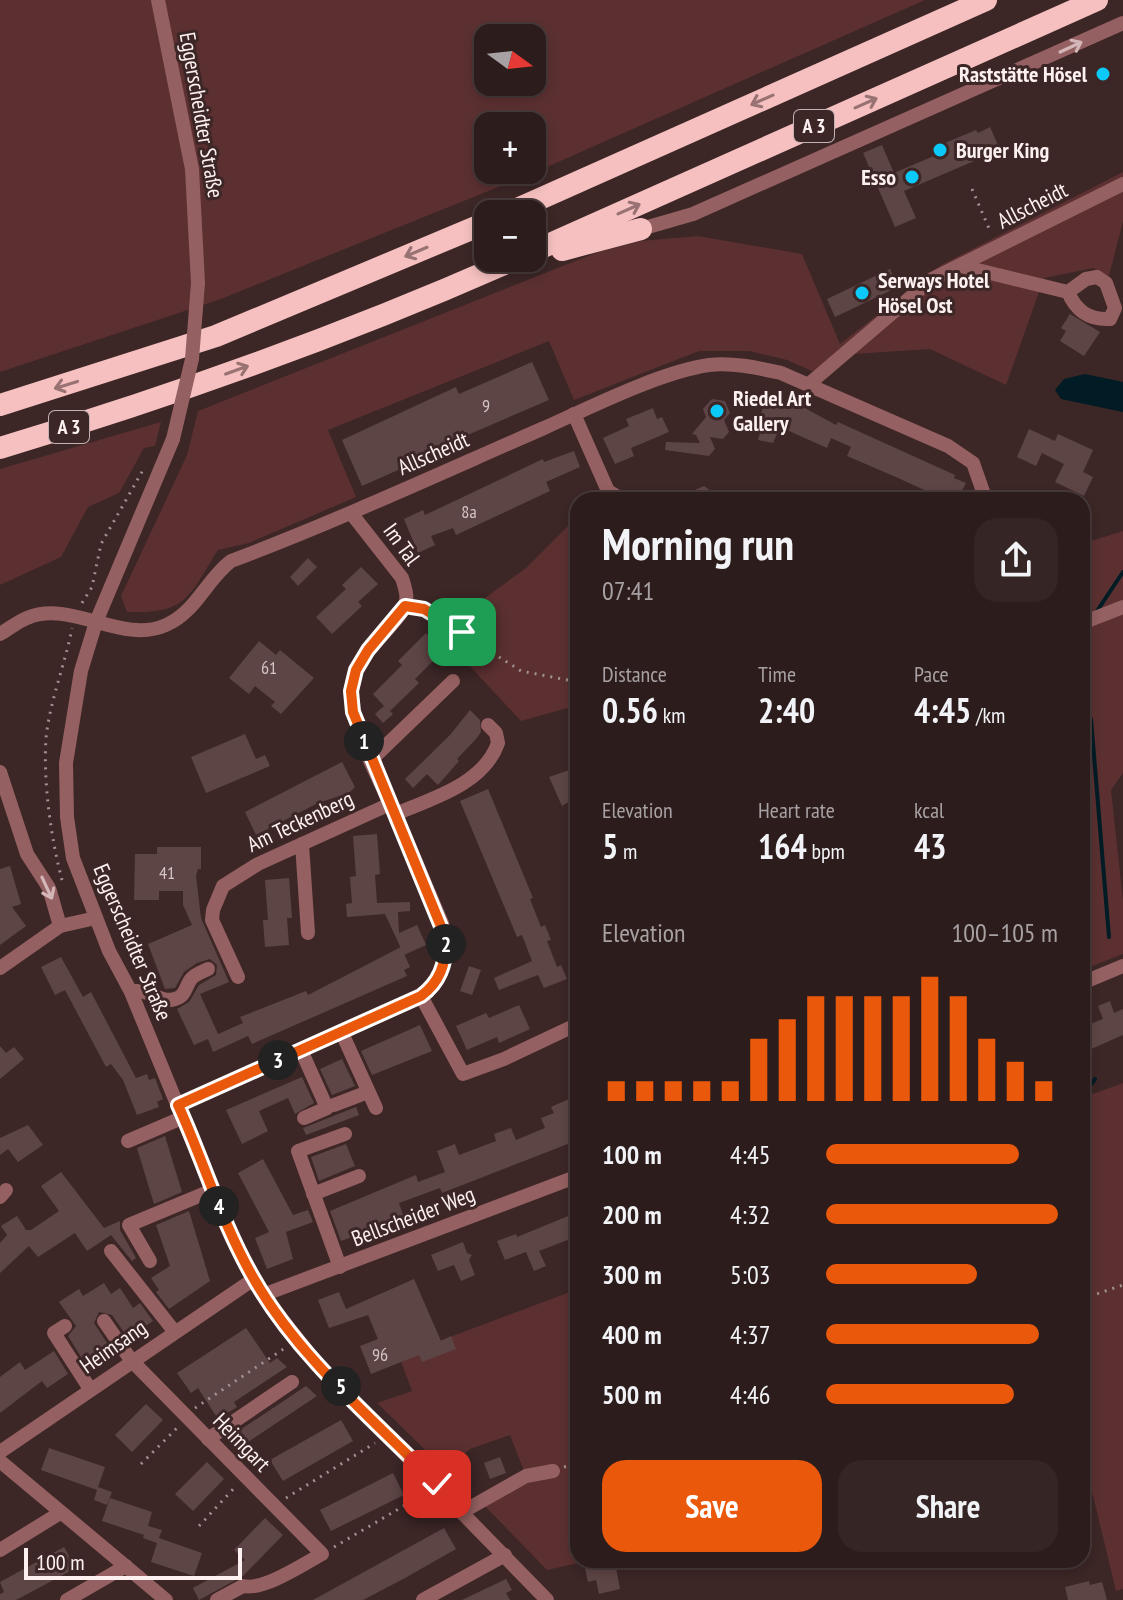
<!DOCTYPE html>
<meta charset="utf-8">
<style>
:root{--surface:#2d1c1c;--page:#352525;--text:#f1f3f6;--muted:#a7a1a3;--line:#483a3b;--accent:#ea580c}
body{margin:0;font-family:"PT Sans Narrow",sans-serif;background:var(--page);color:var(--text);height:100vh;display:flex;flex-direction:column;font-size:30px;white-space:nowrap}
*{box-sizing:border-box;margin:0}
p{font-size:26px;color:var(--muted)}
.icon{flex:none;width:44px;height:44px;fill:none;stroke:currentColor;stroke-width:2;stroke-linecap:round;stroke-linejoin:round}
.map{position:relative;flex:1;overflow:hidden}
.panel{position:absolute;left:570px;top:492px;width:520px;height:1076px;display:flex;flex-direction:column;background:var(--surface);border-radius:24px;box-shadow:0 4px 12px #0003,0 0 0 2px var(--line)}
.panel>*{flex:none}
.needle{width:52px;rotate:105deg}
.controls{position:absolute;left:474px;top:24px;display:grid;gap:16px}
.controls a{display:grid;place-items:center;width:72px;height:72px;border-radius:16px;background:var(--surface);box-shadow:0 4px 12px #0003,0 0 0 2px var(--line);font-size:40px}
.scale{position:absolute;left:24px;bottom:20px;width:218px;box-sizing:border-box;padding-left:8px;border:4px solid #fdf0f0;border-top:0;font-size:22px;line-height:28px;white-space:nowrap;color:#fdf0f0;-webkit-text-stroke:6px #3c2626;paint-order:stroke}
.pin{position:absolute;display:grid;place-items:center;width:68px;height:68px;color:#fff;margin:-34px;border-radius:16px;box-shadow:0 4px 12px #0006}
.km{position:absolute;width:40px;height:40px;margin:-20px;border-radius:50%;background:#222;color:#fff;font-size:22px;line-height:40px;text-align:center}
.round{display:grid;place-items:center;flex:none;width:84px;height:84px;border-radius:24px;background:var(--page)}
.summary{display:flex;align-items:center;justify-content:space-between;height:136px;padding:0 32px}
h1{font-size:44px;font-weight:600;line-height:60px}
.metrics{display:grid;grid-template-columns:repeat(3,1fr);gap:12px;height:136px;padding:8px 32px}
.metrics div{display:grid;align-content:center}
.metrics b{font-size:34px;font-weight:600}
.metrics small{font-size:22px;font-weight:400}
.metrics p{font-size:22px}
.chart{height:224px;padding:16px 32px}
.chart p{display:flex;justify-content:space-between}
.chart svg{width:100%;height:144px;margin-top:8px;stroke:var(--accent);stroke-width:6}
.button{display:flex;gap:16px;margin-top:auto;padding:16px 32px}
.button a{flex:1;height:92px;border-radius:24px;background:var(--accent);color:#fff;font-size:32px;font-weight:600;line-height:92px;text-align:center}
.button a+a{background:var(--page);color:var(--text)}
ul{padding:0 32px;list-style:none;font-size:26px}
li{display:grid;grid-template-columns:128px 96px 1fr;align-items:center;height:60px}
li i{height:20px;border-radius:10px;background:var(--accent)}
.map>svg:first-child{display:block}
.green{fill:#5c3031;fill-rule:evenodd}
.water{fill:#011c25}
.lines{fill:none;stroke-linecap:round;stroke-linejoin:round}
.stream{stroke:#011c25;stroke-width:4}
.building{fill:#5e4545}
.path{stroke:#a29191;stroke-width:3;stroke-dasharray:2 6;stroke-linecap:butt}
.minor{stroke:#956061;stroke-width:14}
.highway{stroke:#f6c0c0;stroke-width:22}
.minor-bridge{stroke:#956061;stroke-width:14}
.oneway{stroke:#d3b6b7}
.oneway2{stroke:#997373}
.route-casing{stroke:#fff;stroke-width:16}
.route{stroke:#ea580c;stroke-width:10}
.poi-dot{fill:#0bcafa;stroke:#3c2626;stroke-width:3}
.labels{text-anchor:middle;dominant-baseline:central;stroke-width:6;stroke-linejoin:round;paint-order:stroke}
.number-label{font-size:18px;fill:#d5c5c5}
.shield{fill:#3c2626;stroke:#c3b3b3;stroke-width:2}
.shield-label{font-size:20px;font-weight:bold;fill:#fdf0f0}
.poi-label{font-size:22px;font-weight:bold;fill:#fdf0f0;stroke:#3c2626;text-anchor:start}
.street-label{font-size:22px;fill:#fdf0f0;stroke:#3c2626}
</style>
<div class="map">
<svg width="1123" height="1600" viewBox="0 0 1123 1600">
<rect width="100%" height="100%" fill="#3c2626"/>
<g class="green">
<path d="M 0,0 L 925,0 L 540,170 L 221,299 L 0,372 ZM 488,38 L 532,38 L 532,82 L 488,82 ZM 488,126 L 532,126 L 532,170 L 488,170 Z"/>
<path d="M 1123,172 L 1123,221 L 1109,276 L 1093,268 L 1044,278 L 1006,385 L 930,349 L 853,354 L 812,371 L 787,360 L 749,351 L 699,351 L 574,400 L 549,341 L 328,430 L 356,497 L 249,543 L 218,550 C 188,597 188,614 127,612 L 121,596 L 187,455 L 198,411 L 598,252 L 641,241 L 698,236 L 802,254 L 840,344 L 941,265 Z"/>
<path d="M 161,422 L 155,446 L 144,448 L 119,493 L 88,507 L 61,557 L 0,585 L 0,469 Z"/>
<path d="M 578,516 L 578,705 L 521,721 L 438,632 L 526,568 Z"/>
<path d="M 1123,531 L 1123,773 L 1111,790 L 1123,901 L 1123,954 L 1082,970 L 1082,544 Z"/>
<path d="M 1123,1083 L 1123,1589 L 1116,1591 L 1082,1450 L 1082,1098 Z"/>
<path d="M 578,1289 L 578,1560 L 592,1560 L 547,1570 L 480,1501 L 526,1476 L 510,1435 L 470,1449 L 446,1470 L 377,1403 L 412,1391 L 399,1356 Z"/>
</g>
<path class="water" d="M 1085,374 L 1123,382 L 1123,412 L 1061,399 L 1055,390 L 1064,379 Z"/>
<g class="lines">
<g class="stream">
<path d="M 1095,614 L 1123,572"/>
<path d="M 1082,709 L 1091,719 L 1109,937"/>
<path d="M 1082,1096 L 1095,1079"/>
</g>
</g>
<g class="building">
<path d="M 990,127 L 1000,150 L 904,191 L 916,218 L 895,227 L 863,153 L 882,145 L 894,173 L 936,155 L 933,148 L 976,130 L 978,133 Z"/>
<path d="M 890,269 L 898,287 L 835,317 L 827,299 Z"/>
<path d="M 1070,314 L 1100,332 L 1084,356 L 1060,341 L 1066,331 L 1061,328 Z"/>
<path d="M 532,362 L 549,400 L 421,455 L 423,459 L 362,486 L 342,440 L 456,387 L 459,394 Z"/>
<path d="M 766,396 L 803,407 L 836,425 L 838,422 L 955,475 L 954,478 L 966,483 L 960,495 L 946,494 L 944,499 L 898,478 L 847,456 L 851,447 L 831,438 L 827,448 L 780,427 L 773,443 L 758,440 L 762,426 L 758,425 Z"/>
<path d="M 712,399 L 725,401 L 730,413 L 724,420 L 729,432 L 723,439 L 710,437 L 715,449 L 709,456 L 665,450 L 666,442 L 700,443 L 696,435 L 692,434 L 706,417 L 703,409 Z"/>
<path d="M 653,408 L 657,419 L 662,417 L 669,432 L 631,448 L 634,456 L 615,464 L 603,438 L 629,426 L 626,419 Z"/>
<path d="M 1029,429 L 1055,441 L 1058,434 L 1093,450 L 1083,472 L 1093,477 L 1084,496 L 1055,482 L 1064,464 L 1042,453 L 1036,466 L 1017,457 Z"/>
<path d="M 574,451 L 580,467 L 546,482 L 550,491 L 456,535 L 453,528 L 431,536 L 435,545 L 418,553 L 404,519 L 423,510 L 425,515 L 543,459 L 544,462 Z"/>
<path d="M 704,486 L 724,500 L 672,500 Z"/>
<path d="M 308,558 L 317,567 L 298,586 L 290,577 Z"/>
<path d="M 361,567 L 378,584 L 358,602 L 362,606 L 332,634 L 316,617 L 346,589 L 342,585 Z"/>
<path d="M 426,633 L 443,651 L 415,679 L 419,683 L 390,711 L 393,714 L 383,723 L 375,714 L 384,706 L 373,694 L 402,665 L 398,661 Z"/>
<path d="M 259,641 L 276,655 L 280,650 L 314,678 L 281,714 L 271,706 L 275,702 L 255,686 L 249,694 L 229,678 Z"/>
<path d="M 470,710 L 480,720 L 481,732 L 476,739 L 457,759 L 459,761 L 438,785 L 427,774 L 413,788 L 405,779 L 450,735 Z"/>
<path d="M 245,734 L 256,759 L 265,755 L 270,766 L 206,793 L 191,757 Z"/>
<path d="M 342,762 L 355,787 L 349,793 L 318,803 L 256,835 L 245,812 Z"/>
<path d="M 578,767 L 578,796 L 562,806 L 549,777 Z"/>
<path d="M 488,789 L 533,898 L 530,899 L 541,927 L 545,925 L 551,940 L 547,941 L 557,967 L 561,965 L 567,979 L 544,988 L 538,975 L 499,990 L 494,978 L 532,961 L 522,935 L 517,937 L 460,801 Z"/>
<path d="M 377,834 L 380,874 L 375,875 L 377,903 L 410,902 L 410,911 L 398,912 L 399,933 L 417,925 L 426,945 L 404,955 L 385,914 L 347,917 L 346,904 L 352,903 L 350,877 L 356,876 L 353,836 Z"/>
<path d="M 157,847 L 201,847 L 201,869 L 198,869 L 196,876 L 201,918 L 229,982 L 200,994 L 218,1034 L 243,1023 L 240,1017 L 306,991 L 308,995 L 401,947 L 410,967 L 404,970 L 407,976 L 252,1044 L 248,1036 L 213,1052 L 208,1039 L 194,1045 L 177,1009 L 189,1002 L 199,985 L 216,975 L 217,965 L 210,959 L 197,963 L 184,972 L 175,988 L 165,989 L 148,944 L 192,925 L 183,905 L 183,891 L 159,891 L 159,900 L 134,900 L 135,854 L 157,854 Z"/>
<path d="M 10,866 L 21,904 L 12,907 L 26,926 L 0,945 L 0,869 Z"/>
<path d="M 289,878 L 292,918 L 287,918 L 289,945 L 265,947 L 263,920 L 268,920 L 265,880 Z"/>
<path d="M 61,957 L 83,997 L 91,992 L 136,1078 L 147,1074 L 149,1080 L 155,1078 L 163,1099 L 157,1102 L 159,1107 L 137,1115 L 123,1080 L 111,1064 L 106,1067 L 65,990 L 55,995 L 41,967 Z"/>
<path d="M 469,966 L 481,970 L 472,995 L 460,991 Z"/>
<path d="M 1110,1001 L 1114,1013 L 1123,1009 L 1123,1035 L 1089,1050 L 1082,1027 L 1103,1019 L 1098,1006 Z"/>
<path d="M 519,1005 L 530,1029 L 499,1043 L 497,1037 L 467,1050 L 456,1026 L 486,1013 L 489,1018 Z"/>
<path d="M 420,1025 L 432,1051 L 372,1075 L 361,1051 Z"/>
<path d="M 0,1046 L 6,1053 L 14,1047 L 24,1059 L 0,1079 Z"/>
<path d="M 342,1059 L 355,1086 L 332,1095 L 320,1069 Z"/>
<path d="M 302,1077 L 314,1103 L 295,1114 L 288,1098 L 259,1111 L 268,1131 L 242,1144 L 226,1110 Z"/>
<path d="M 569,1099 L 574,1109 L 578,1108 L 578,1140 L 442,1193 L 440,1188 L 399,1203 L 404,1218 L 341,1241 L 330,1211 L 416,1175 L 418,1182 L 445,1172 L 437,1151 L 455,1144 L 459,1155 L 496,1141 L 494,1134 L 511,1128 L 516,1140 L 545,1128 L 541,1118 L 554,1113 L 551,1107 Z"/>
<path d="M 356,1107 L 359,1115 L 306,1135 L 303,1128 Z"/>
<path d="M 28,1125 L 43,1145 L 18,1162 L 8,1149 L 0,1155 L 0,1138 Z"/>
<path d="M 165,1136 L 182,1192 L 154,1204 L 137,1148 Z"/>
<path d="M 346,1144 L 355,1166 L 319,1181 L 311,1157 Z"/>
<path d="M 263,1159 L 293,1215 L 308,1210 L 313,1222 L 286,1232 L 293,1259 L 267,1269 L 255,1238 L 269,1232 L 238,1173 Z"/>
<path d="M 61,1172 L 104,1228 L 120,1221 L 120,1230 L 136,1258 L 132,1261 L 111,1235 L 87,1251 L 75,1233 L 38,1257 L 29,1246 L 0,1273 L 0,1243 L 7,1235 L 1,1226 L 17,1216 L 26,1230 L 31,1230 L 59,1211 L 41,1186 Z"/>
<path d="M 189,1211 L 210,1281 L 169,1309 L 156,1292 L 159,1290 L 151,1278 L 170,1266 L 156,1225 Z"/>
<path d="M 578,1212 L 578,1236 L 539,1251 L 546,1266 L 534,1271 L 526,1252 L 505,1260 L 497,1241 L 516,1234 L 517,1237 Z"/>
<path d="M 463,1242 L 467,1253 L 472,1255 L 469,1260 L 475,1275 L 461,1281 L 454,1265 L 438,1271 L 431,1255 Z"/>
<path d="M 414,1279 L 441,1341 L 451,1336 L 456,1349 L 422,1362 L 419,1355 L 371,1374 L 360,1346 L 378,1339 L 368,1315 L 329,1328 L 318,1300 L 339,1292 L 346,1309 Z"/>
<path d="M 104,1283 L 111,1294 L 120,1288 L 133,1308 L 140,1303 L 153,1321 L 128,1338 L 112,1315 L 99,1312 L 94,1323 L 111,1349 L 86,1365 L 68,1336 L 76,1326 L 59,1302 L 79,1289 L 83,1296 Z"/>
<path d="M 246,1328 L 270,1363 L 277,1358 L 287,1367 L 234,1402 L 237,1407 L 218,1419 L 198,1388 L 191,1393 L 177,1373 Z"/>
<path d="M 54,1351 L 68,1374 L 47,1388 L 42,1381 L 0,1413 L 0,1377 L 20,1362 L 25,1370 Z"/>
<path d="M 306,1386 L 317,1396 L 245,1444 L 237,1432 Z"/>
<path d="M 146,1404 L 163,1420 L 132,1452 L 115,1435 Z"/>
<path d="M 341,1420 L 353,1441 L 283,1481 L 270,1460 Z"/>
<path d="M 49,1448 L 105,1467 L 98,1487 L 112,1492 L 107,1505 L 94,1500 L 97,1490 L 41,1470 Z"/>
<path d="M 500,1457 L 506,1473 L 490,1479 L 484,1463 Z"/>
<path d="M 207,1462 L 224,1479 L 193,1511 L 175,1494 Z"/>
<path d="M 393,1473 L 404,1495 L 331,1531 L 320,1510 Z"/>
<path d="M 110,1498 L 152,1512 L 148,1526 L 162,1530 L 159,1538 L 202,1553 L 194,1576 L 151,1562 L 157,1543 L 143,1538 L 144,1535 L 102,1521 Z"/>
<path d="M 265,1518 L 283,1535 L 243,1576 L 199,1600 L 193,1588 L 245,1560 L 234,1550 Z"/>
<path d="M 444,1528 L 456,1549 L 405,1578 L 363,1600 L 313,1600 Z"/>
<path d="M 64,1547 L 76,1568 L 16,1600 L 0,1600 L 0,1594 L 4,1592 L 0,1582 Z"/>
<path d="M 615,1562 L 620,1589 L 599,1594 L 596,1580 L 588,1582 L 585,1568 Z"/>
<path d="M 506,1579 L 512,1590 L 506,1593 L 510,1600 L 462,1600 Z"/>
<path d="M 1089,1581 L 1090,1585 L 1102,1582 L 1107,1600 L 1068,1600 L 1065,1587 Z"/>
</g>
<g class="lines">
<g class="path">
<path d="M 972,189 L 991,233"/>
<path d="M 82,603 L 92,587 L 101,544 L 143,470"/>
<path d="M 417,608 L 424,609 L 521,671 L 578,682"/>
<path d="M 62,880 C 51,839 43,781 46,738 C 50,700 65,665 72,628"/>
<path d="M 1082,1299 L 1123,1285"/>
<path d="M 195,1408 L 285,1348"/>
<path d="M 141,1464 L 177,1428"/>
<path d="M 564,1467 L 578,1463"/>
<path d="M 286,1498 L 375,1443"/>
<path d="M 199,1526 L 236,1486"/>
<path d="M 334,1547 L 424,1494"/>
</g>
<g class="minor">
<path d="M 158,0 L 192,169 L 198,283"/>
<path d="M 641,229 L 693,214 L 1123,23"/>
<path d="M 961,266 L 1068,292 C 1076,311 1089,320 1110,319 L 1115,308 L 1106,283 L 1097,277 L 1086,279 L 1068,292"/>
<path d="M 809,384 L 932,279 L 1123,184"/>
<path d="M 574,414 L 608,491 L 623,500"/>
<path d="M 173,439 L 96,622 L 81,671 L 66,763 L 67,817 L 73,858 L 109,951 L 131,992 L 232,1238 L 263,1295 L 319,1366 L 547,1600"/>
<path d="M 1082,623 L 1123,607"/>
<path d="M 0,634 C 9,629 17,622 27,618 C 71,599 122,645 166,625 C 196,612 206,580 231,561 C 337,521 441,473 544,428 C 591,407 660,372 709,365 C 732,362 758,368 781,373 L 948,446 L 973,463 L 986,500"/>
<path d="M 371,760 L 453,681"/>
<path d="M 0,772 L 27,854 L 49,888 L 60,926"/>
<path d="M 395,814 C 431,799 484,784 498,743 L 496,733 L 488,725"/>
<path d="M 302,844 L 308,933"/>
<path d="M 575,881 L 578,880"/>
<path d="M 0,968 L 60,926 L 96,918"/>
<path d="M 238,977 L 212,920 L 213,910 L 223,886 L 258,864 L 390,804"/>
<path d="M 1082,983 L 1123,966"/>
<path d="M 131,992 C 147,987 160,1004 175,999 C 186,996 185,987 191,979 C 195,974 202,972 208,969"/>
<path d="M 421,996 L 463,1074 L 504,1059 L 578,1024"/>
<path d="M 341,1031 L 376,1108"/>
<path d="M 301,1050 L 327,1108 L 304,1118"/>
<path d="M 178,1105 L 421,996 C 446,977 449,952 442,923 C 426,887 412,851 396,816 C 380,781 353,733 351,695 C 350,654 387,638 404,608 C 409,598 405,588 402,578 L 351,513"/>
<path d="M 334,1105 L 368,1092"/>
<path d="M 128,1141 L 184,1117"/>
<path d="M 313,1194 L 359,1176"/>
<path d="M 0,1197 L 6,1190"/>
<path d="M 111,1251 L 174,1331"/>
<path d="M 150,1261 L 129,1225 L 213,1190"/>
<path d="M 340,1267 L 298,1151 L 345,1134"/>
<path d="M 263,1295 L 578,1176"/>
<path d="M 104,1321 L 131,1360 L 322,1554 C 304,1564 263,1591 243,1586 L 217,1600"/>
<path d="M 65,1326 L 54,1333 L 90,1389"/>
<path d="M 208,1439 L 292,1382"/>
<path d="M 0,1452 L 254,1279"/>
<path d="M 0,1461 L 166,1600"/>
<path d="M 464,1511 L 526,1476 L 553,1471"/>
<path d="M 0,1550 L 60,1513"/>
<path d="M 67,1600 L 126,1566"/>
<path d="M 423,1600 L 505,1555"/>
</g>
<g class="highway">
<path d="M 506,214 L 986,0"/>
<path d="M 562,250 L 641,229"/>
<path d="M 532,252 L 1097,0"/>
<path d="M 0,405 L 216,336 L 488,222"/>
<path d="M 0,448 C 176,395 350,333 518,258"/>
</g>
<path class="minor-bridge" d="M 173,439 L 192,359 L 198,283"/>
</g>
<defs><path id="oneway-shaft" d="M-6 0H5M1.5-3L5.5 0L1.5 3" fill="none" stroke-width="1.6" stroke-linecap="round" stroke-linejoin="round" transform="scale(2)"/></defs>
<g class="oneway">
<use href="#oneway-shaft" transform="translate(1071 47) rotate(-25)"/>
<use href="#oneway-shaft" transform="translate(47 888) rotate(65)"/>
</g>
<g class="oneway2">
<use href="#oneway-shaft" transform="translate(762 100) rotate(156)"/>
<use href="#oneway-shaft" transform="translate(866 103) rotate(-24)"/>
<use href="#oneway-shaft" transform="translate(629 209) rotate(-24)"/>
<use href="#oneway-shaft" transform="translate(416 252) rotate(157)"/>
<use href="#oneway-shaft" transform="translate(237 370) rotate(-20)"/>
<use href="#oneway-shaft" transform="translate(66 385) rotate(163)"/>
</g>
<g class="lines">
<g class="route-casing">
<path id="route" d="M 437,1484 C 374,1420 299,1358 254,1279 C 222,1224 204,1162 178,1105 L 421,996 C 440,982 445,965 447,941 L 353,712 L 351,691 L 356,670 L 368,650 L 405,606 L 424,609 L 462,632"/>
</g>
<use href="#route" class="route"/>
</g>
<g class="poi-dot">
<circle cx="1103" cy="74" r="8"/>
<circle cx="940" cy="150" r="8"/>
<circle cx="912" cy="177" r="8"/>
<circle cx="862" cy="293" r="8"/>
<circle cx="717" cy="411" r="8"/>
</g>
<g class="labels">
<g class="number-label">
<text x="486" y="405">9</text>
<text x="469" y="511">8a</text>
<text x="269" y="667">61</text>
<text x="167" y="872">41</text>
<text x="380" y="1354">96</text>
</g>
<g class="shield">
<rect x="794" y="110" width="40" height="32" rx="6"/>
<rect x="49" y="411" width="40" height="32" rx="6"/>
</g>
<g class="shield-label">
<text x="814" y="126">A 3</text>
<text x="69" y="427">A 3</text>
</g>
<g class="poi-label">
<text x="1087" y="74" text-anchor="end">Raststätte Hösel</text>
<text x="956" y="150">Burger King</text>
<text x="896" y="177" text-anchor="end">Esso</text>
<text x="878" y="280">Serways Hotel<tspan x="878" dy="25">Hösel Ost</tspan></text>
<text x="733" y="398">Riedel Art<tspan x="733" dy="25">Gallery</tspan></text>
</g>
<g class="street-label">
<text transform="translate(202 115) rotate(80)">Eggerscheidter Straße</text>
<text transform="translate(1032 205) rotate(-27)">Allscheidt</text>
<text transform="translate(433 453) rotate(-24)">Allscheidt</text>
<text transform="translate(402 544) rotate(54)">Im Tal</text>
<text transform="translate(300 821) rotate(-25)">Am Teckenberg</text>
<text transform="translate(133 942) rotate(67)">Eggerscheidter Straße</text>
<text transform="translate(413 1216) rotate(-21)">Bellscheider Weg</text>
<text transform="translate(113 1346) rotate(-35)">Heimsang</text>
<text transform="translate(242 1442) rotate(46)">Heimgart</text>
</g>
</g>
</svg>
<div class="controls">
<a><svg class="needle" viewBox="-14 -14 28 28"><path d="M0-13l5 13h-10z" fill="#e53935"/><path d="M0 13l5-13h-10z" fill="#a7a1a3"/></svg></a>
<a>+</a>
<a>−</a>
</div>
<div class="scale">100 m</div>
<div class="pin" style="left:462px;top:632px;background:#1e9e55"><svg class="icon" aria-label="arrive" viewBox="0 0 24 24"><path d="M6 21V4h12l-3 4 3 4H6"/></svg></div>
<div class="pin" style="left:437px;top:1484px;background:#d93025"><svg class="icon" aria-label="check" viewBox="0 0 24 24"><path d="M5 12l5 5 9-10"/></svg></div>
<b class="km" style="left:364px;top:741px">1</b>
<b class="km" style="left:446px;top:944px">2</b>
<b class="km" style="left:278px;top:1060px">3</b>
<b class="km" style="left:219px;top:1206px">4</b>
<b class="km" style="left:341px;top:1386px">5</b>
<section class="panel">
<div class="summary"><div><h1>Morning run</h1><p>07:41</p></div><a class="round"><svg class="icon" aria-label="share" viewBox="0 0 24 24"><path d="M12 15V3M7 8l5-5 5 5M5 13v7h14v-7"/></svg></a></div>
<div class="metrics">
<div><p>Distance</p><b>0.56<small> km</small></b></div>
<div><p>Time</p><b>2:40</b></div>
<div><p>Pace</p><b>4:45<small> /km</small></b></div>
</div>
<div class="metrics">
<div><p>Elevation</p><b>5<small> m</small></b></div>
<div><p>Heart rate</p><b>164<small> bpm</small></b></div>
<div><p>kcal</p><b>43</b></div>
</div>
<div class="chart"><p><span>Elevation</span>100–105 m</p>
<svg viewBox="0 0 160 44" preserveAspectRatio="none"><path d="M5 44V38M15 44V38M25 44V38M35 44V38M45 44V38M55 44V25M65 44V19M75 44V12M85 44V12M95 44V12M105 44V12M115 44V6M125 44V12M135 44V25M145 44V32M155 44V38"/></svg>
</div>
<ul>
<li><b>100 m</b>4:45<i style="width:83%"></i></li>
<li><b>200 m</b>4:32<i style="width:100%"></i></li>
<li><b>300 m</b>5:03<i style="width:65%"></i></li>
<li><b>400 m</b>4:37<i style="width:92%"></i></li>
<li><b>500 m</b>4:46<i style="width:81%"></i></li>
</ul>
<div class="button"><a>Save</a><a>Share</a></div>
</section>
</div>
